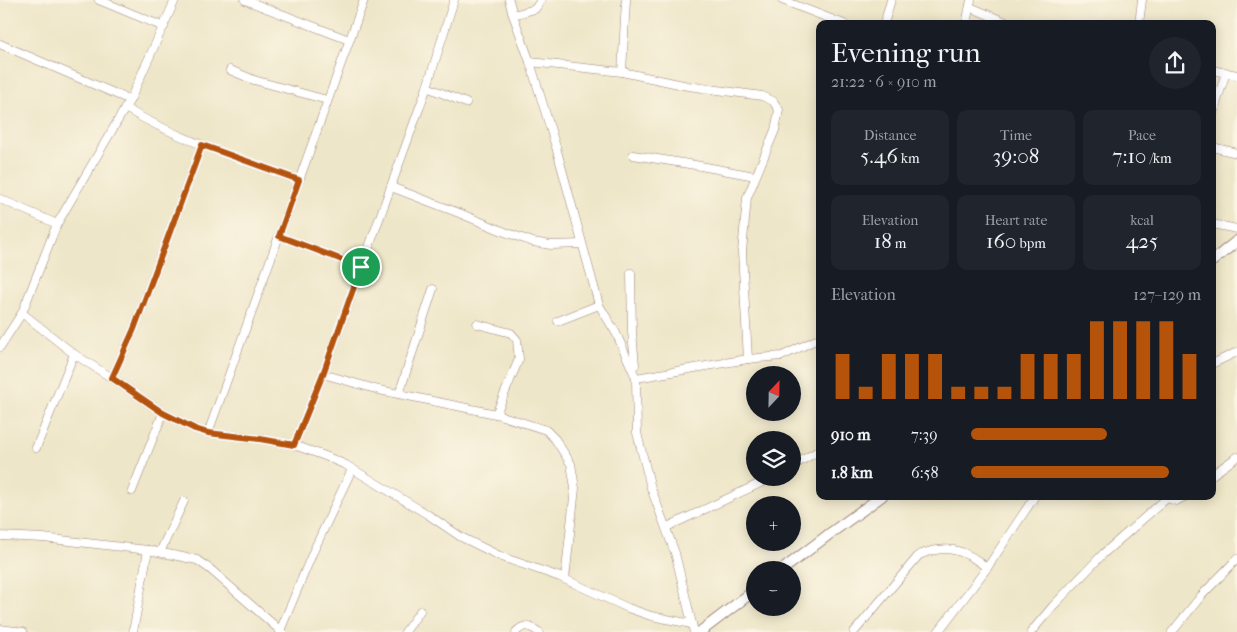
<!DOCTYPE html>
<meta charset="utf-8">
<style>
:root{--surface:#171b24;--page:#20242c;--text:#f1f3f6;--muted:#9ea1a6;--accent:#b45309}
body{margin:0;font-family:"IM FELL French Canon",serif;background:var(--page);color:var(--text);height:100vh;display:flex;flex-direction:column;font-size:19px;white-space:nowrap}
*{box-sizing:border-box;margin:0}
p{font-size:16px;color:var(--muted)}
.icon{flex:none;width:28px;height:28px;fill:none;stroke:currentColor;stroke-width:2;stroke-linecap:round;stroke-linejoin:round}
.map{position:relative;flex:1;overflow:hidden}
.side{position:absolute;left:816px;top:20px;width:400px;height:480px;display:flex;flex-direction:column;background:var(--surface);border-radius:10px;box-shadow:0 2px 12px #0003}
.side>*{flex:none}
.needle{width:32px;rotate:22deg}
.tools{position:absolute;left:746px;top:366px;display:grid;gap:10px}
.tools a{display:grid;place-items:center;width:55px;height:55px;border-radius:50%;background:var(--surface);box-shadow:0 2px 12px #0003;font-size:25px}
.pin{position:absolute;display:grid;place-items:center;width:42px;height:42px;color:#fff;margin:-21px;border:2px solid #fff;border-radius:50%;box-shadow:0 1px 5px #0007}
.round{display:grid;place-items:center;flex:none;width:52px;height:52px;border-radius:26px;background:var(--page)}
.overview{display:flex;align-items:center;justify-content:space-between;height:85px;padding:0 15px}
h1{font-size:28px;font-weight:600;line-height:38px}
.stats{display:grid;grid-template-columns:repeat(3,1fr);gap:8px;height:85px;padding:5px 15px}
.stats div{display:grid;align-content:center;border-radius:10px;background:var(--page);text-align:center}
.stats b{font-size:21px;font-weight:600}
.stats small{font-size:14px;font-weight:400}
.stats p{font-size:14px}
.chart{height:140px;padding:10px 15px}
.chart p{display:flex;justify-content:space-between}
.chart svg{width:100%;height:90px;margin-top:5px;stroke:var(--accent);stroke-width:6}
ul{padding:0 15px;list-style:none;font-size:16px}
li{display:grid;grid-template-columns:80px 60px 1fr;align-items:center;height:38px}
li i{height:12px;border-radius:6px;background:var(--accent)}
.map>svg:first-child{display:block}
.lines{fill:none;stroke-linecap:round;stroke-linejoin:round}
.minor-casing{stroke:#9c827a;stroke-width:9}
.tertiary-casing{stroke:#9c827a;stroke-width:12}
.minor{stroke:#fff;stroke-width:8}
.tertiary{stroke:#fff;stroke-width:10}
.route-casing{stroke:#fff;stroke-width:10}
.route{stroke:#b45309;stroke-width:6}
</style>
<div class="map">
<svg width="1237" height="632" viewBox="0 0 1237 632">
<rect width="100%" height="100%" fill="#fcf5e5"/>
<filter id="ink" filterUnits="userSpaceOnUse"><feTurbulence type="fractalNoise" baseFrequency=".02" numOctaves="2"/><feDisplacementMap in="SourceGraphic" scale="10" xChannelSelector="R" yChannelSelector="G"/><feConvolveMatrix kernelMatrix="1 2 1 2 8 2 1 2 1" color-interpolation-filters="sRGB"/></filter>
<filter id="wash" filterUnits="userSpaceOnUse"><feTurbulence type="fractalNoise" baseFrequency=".0096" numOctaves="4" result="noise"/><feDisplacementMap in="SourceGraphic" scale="20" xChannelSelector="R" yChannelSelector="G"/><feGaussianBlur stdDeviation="1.12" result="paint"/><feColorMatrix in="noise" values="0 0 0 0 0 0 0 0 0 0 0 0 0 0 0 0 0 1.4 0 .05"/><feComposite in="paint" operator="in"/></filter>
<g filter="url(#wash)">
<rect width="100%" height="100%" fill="#eee6c8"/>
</g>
<g filter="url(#ink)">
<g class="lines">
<g class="minor-casing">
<g id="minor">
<path d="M 99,0 L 164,27"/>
<path d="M 245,0 L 349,40"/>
<path d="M 509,0 L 513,15 L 530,62 L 556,147 L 599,305 L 616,333 L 636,378 L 637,433 L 651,488 L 675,553 L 694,632"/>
<path d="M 782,0 L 844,24"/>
<path d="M 970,7 L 1010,24"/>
<path d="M 513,15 L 535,9 L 541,0"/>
<path d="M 884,24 L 891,0"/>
<path d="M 966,24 L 971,0"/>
<path d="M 1139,24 L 1142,0"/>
<path d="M 0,44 L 130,100"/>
<path d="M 530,62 L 622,72 L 688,86 L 762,96 L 773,101 L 779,110 L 775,130 L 747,198 L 742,252 L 748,359"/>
<path d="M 230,70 L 254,80 L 327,100"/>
<path d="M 1212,70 L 1237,75"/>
<path d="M 622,72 L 626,0"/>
<path d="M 427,87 L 466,103"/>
<path d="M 125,108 C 179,140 240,159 299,180"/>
<path d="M 1212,117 L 1226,72"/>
<path d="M 1212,147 L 1237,153"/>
<path d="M 633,155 L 695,165 L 755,176"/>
<path d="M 391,187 L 459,213 L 505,232 L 533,242 L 551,245 L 582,244"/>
<path d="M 0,199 L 57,224"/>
<path d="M 1212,224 L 1237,229"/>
<path d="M 279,236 L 361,267"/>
<path d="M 631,273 L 632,332 L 635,365"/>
<path d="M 22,313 L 74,354 L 112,378 L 163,413 L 195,429 L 208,433 L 260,439 L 294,445 L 325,456 L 346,465 L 427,514 L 461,537 L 502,557 L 560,577 L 628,608 L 651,616 L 692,624"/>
<path d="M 558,321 L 599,305"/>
<path d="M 477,324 L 511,333 L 517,340 L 519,359 L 496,414"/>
<path d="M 0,347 L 22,313 L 57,224 L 131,98 L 175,0"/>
<path d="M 1212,364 L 1237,352"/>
<path d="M 323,374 L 379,390 L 496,414 L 546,430 L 555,439 L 571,464 L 575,488 L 565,579"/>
<path d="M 112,378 L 134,329 L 202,145"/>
<path d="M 636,378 L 748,359 L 782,356 L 820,338"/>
<path d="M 399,394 L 433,289"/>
<path d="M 208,433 L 364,0"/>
<path d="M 294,445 L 323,374 L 427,87 L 454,0"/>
<path d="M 36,448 L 74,354"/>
<path d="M 792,466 L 820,450"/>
<path d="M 1212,475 L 1237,457"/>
<path d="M 132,491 L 163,413"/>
<path d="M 1166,496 L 1167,498 L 1176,501 L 1186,496"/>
<path d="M 667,527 L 771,478"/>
<path d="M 0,536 L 43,538 L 148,550 L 197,560 L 210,569 L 282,632"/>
<path d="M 160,552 L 184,501"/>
<path d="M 0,629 L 23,632"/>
<path d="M 280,631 L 313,552 L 352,469"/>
<path d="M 133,632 L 148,550"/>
<path d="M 405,632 L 420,611"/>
<path d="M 516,632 C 525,623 529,626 539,632"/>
<path d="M 854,632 L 919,555 C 946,544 965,549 987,568"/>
<path d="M 938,632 L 987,568 L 1035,496"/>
<path d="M 1031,632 L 1053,606 L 1104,553 L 1167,498"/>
<path d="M 1172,632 L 1202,595 L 1237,559"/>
</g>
</g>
<g class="tertiary-casing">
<g id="tertiary">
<path d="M 1212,261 L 1237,241"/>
<path d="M 782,570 L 832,532 L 882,496"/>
<path d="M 700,632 L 755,590"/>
</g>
</g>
<use href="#minor" class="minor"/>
<use href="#tertiary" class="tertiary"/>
</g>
</g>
<g class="lines" filter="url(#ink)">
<g class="route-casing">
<path id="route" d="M 202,145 L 299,180 L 279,236 L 361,267 L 323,374 L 294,445 L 260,439 L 208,433 L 195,429 L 163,413 L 112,378 L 134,329 Z"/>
</g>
<use href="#route" class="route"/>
</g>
</svg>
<div class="tools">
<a><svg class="needle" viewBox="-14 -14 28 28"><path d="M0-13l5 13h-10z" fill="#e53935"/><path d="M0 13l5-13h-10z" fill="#9ea1a6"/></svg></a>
<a><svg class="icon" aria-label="layers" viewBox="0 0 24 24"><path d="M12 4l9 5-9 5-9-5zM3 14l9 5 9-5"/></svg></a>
<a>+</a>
<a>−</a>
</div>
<div class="pin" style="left:361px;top:267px;background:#1e9e55"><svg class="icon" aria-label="arrive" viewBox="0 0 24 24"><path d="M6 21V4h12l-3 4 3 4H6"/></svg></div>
<section class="side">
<div class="overview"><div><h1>Evening run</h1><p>21:22 · 6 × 910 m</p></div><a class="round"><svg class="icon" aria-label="share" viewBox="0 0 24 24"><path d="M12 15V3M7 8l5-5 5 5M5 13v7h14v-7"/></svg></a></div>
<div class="stats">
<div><p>Distance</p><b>5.46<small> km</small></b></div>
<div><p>Time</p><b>39:08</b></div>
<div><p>Pace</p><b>7:10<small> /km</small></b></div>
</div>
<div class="stats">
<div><p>Elevation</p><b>18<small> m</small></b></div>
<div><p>Heart rate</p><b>160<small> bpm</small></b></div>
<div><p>kcal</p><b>425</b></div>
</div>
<div class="chart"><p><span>Elevation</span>127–129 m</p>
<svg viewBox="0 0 160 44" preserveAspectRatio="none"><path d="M5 44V22M15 44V38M25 44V22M35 44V22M45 44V22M55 44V38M65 44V38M75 44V38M85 44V22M95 44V22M105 44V22M115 44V6M125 44V6M135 44V6M145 44V6M155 44V22"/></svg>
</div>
<ul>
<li><b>910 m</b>7:39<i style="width:59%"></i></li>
<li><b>1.8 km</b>6:58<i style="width:86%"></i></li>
</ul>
</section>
</div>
